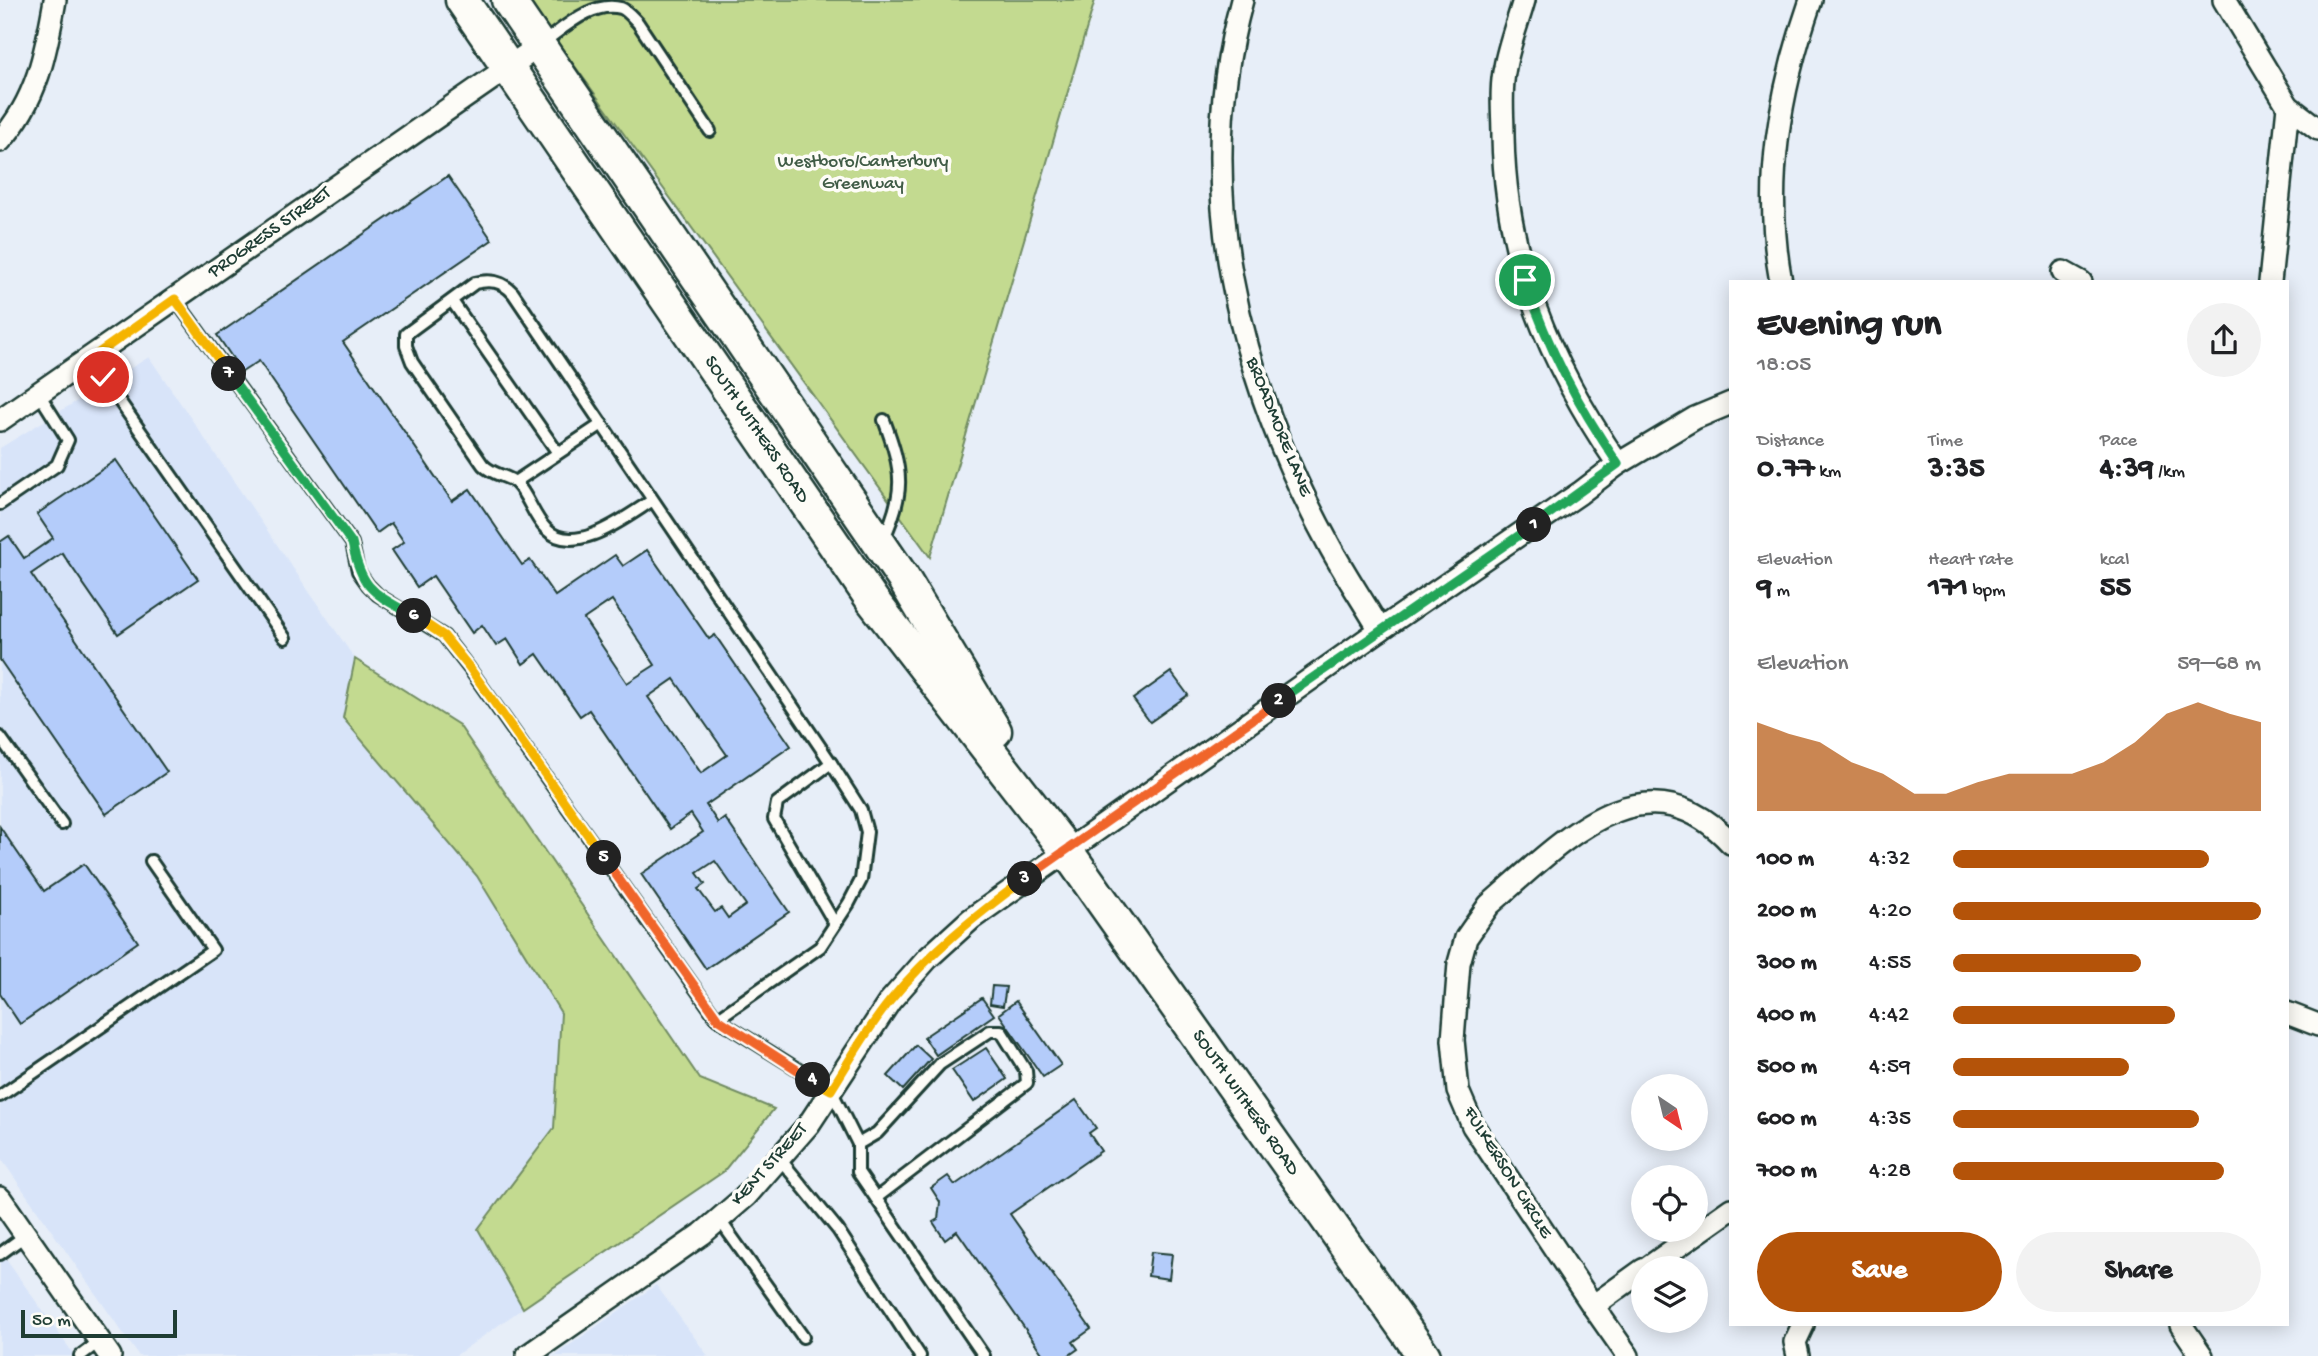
<!DOCTYPE html>
<meta charset="utf-8">
<style>
:root{--surface:#fff;--page:#f2f2f2;--text:#202124;--muted:#757577;--accent:#b45309}
body{margin:0;font-family:"Gochi Hand",sans-serif;background:var(--page);color:var(--text);height:100vh;display:flex;flex-direction:column;font-size:26px;white-space:nowrap}
*{box-sizing:border-box;margin:0}
p{font-size:23px;color:var(--muted)}
.icon{flex:none;width:38px;height:38px;fill:none;stroke:currentColor;stroke-width:2;stroke-linecap:round;stroke-linejoin:round}
.map{position:relative;flex:1;overflow:hidden}
.sheet{position:absolute;left:1729px;top:280px;width:560px;height:1046px;display:flex;flex-direction:column;background:var(--surface);border-radius:0px;box-shadow:0 4px 18px #0003}
.sheet>*{flex:none}
.needle{width:46px;rotate:145deg}
.controls{position:absolute;left:1631px;top:1074px;display:grid;gap:14px}
.controls a{display:grid;place-items:center;width:77px;height:77px;border-radius:50%;background:var(--surface);box-shadow:0 4px 18px #0003;font-size:35px}
.scale{position:absolute;left:21px;bottom:18px;width:156px;box-sizing:border-box;padding-left:7px;border:4px solid #1f3d34;border-top:0;font-size:19px;line-height:24px;white-space:nowrap;color:#1f3d34;-webkit-text-stroke:5px #fdfcf7;paint-order:stroke}
.pin{position:absolute;display:grid;place-items:center;width:60px;height:60px;color:#fff;margin:-30px;border:4px solid #fff;border-radius:50%;box-shadow:0 2px 7px #0007}
.km{position:absolute;width:35px;height:35px;margin:-18px;border-radius:50%;background:#222;color:#fff;font-size:19px;line-height:35px;text-align:center}
.round{display:grid;place-items:center;flex:none;width:74px;height:74px;border-radius:37px;background:var(--page)}
.summary{display:flex;align-items:center;justify-content:space-between;height:119px;padding:0 28px}
h1{font-size:38px;font-weight:700;line-height:52px}
.stats{display:grid;grid-template-columns:repeat(3,1fr);gap:10px;height:119px;padding:7px 28px}
.stats div{display:grid;align-content:center}
.stats b{font-size:30px;font-weight:700}
.stats small{font-size:19px;font-weight:400}
.stats p{font-size:19px}
.chart{height:196px;padding:14px 28px}
.chart p{display:flex;justify-content:space-between}
.chart svg{width:100%;height:126px;margin-top:7px;fill:var(--accent);opacity:.7}
.action{display:flex;gap:14px;margin-top:auto;padding:14px 28px}
.action a{flex:1;height:80px;border-radius:42px;background:var(--accent);color:#fff;font-size:28px;font-weight:700;line-height:80px;text-align:center}
.action a+a{background:var(--page);color:var(--text)}
ul{padding:0 28px;list-style:none;font-size:23px}
li{display:grid;grid-template-columns:112px 84px 1fr;align-items:center;height:52px}
li i{height:18px;border-radius:9px;background:var(--accent)}
.map>svg:first-child{display:block}
.built{fill:#d8e4f9}
.green{fill:#c3da90;stroke:#718c62;stroke-width:2}
.building{fill:#b4ccfa;stroke:#1f3d34;stroke-width:2;fill-rule:evenodd}
.lines{fill:none;stroke-linecap:round;stroke-linejoin:round}
.lane-casing{stroke:#1f3d34;stroke-width:16}
.street-casing{stroke:#1f3d34;stroke-width:26}
.secondary-casing{stroke:#1f3d34;stroke-width:37}
.lane{stroke:#fdfcf7;stroke-width:10}
.street{stroke:#fdfcf7;stroke-width:21}
.secondary{stroke:#fdfcf7;stroke-width:32}
.split-1-casing{stroke:#fff;stroke-width:14}
.split-2-casing{stroke:#fff;stroke-width:14}
.split-3-casing{stroke:#fff;stroke-width:14}
.split-4-casing{stroke:#fff;stroke-width:14}
.split-5-casing{stroke:#fff;stroke-width:14}
.split-6-casing{stroke:#fff;stroke-width:14}
.split-7-casing{stroke:#fff;stroke-width:14}
.split-8-casing{stroke:#fff;stroke-width:14}
.split-1{stroke:#22a559;stroke-width:9}
.split-2{stroke:#22a559;stroke-width:9}
.split-3{stroke:#f0652b;stroke-width:9}
.split-4{stroke:#f5b400;stroke-width:9}
.split-5{stroke:#f0652b;stroke-width:9}
.split-6{stroke:#f5b400;stroke-width:9}
.split-7{stroke:#22a559;stroke-width:9}
.split-8{stroke:#f5b400;stroke-width:9}
.labels{text-anchor:middle;dominant-baseline:central;stroke-width:7;stroke-linejoin:round;paint-order:stroke}
.park-label{font-size:19px;fill:#405c46;stroke:#fdfcf7}
.street-label{font-size:19px;fill:#1f3d34;stroke:#fdfcf7}
</style>
<div class="map">
<svg width="2318" height="1356" viewBox="0 0 2318 1356">
<rect width="100%" height="100%" fill="#e7eef8"/>
<filter id="ink" filterUnits="userSpaceOnUse"><feTurbulence type="fractalNoise" baseFrequency=".0143" numOctaves="2"/><feDisplacementMap in="SourceGraphic" scale="14" xChannelSelector="R" yChannelSelector="G"/><feConvolveMatrix kernelMatrix="1 2 1 2 8 2 1 2 1" color-interpolation-filters="sRGB"/></filter>
<g filter="url(#ink)">
<g class="built">
<path d="M 149,357 L 355,659 L 343,718 L 477,876 L 561,1013 L 554,1128 L 478,1229 L 523,1308 L 455,1356 L 139,1356 L 0,1157 L 0,448 Z"/>
<path d="M 0,1251 L 75,1356 L 0,1356 Z"/>
<path d="M 656,1285 L 708,1356 L 554,1356 Z"/>
</g>
<g class="green">
<path d="M 527,0 L 1095,0 L 930,557 Z"/>
<path d="M 355,659 L 459,725 L 700,1079 L 774,1109 L 723,1172 L 523,1308 L 478,1229 L 554,1128 L 561,1013 L 477,876 L 343,718 Z"/>
</g>
<g class="building">
<path d="M 448,176 L 492,240 L 343,342 L 452,501 L 470,489 L 522,565 L 530,560 L 555,596 L 615,555 L 623,566 L 647,550 L 709,639 L 715,635 L 791,746 L 706,805 L 718,823 L 725,818 L 789,912 L 706,969 L 641,874 L 703,832 L 691,814 L 670,829 L 589,710 L 580,716 L 537,654 L 523,664 L 507,639 L 496,646 L 482,625 L 472,633 L 433,576 L 417,587 L 392,550 L 404,542 L 391,523 L 377,533 L 259,361 L 242,372 L 217,335 ZM 612,600 L 655,665 L 627,683 L 584,619 ZM 674,679 L 727,755 L 701,773 L 648,697 ZM 715,861 L 746,905 L 728,918 L 721,908 L 715,912 L 698,889 L 705,884 L 697,873 Z"/>
<path d="M 116,460 L 198,579 L 118,634 L 62,553 L 31,574 L 167,772 L 106,814 L 0,660 L 0,542 L 9,536 L 24,558 L 53,538 L 37,514 Z"/>
<path d="M 1171,672 L 1188,695 L 1150,722 L 1133,699 Z"/>
<path d="M 0,827 L 44,891 L 84,864 L 138,942 L 20,1024 L 0,994 Z"/>
<path d="M 992,986 L 1006,987 L 1003,1006 L 990,1004 Z"/>
<path d="M 982,998 L 994,1015 L 936,1055 L 924,1037 Z"/>
<path d="M 1016,1001 L 1061,1065 L 1043,1077 L 999,1014 Z"/>
<path d="M 916,1045 L 931,1059 L 903,1090 L 888,1076 Z"/>
<path d="M 986,1048 L 1007,1079 L 974,1102 L 952,1070 Z"/>
<path d="M 1076,1100 L 1096,1128 L 1089,1133 L 1101,1151 L 1010,1214 L 1091,1329 L 1073,1342 L 1078,1349 L 1068,1356 L 1044,1356 L 957,1231 L 945,1240 L 933,1222 L 938,1219 L 940,1202 L 931,1188 L 948,1176 L 955,1185 Z"/>
<path d="M 1151,1252 L 1172,1254 L 1169,1279 L 1148,1276 Z"/>
</g>
<g class="lines">
<g class="lane-casing">
<g id="lane">
<path d="M 541,44 C 563,29 592,0 621,8 C 627,10 633,18 638,23 L 710,131"/>
<path d="M 175,299 L 352,543 L 358,571 L 368,585 L 378,595 L 444,636 L 469,668 L 717,1019 L 831,1090 L 858,1144 L 858,1172 L 984,1356"/>
<path d="M 452,301 L 558,453"/>
<path d="M 90,359 L 285,638"/>
<path d="M 515,482 L 602,424"/>
<path d="M 653,500 C 627,516 575,558 546,529 C 533,516 528,495 516,483 C 507,475 494,476 483,465 L 412,362 L 406,346 L 406,334 L 475,283 C 490,279 502,281 513,293 L 831,763"/>
<path d="M 0,504 L 57,465 L 68,440 L 39,394"/>
<path d="M 882,542 C 906,493 903,471 884,420"/>
<path d="M 0,737 L 62,824"/>
<path d="M 717,1019 L 820,947 L 849,903 L 861,880 L 867,832 L 861,810 L 831,763 L 777,803 L 774,819 L 835,924"/>
<path d="M 0,1096 L 213,950 L 151,861"/>
<path d="M 858,1144 L 877,1133 L 940,1064 L 990,1031 L 1001,1031 L 1026,1071 L 1027,1083 L 876,1198"/>
<path d="M 780,1159 L 838,1230 L 920,1356"/>
<path d="M 719,1219 L 803,1337"/>
<path d="M 0,1254 L 26,1235"/>
<path d="M 80,1356 L 100,1341"/>
</g>
</g>
<g class="street-casing">
<g id="street">
<path d="M 1242,0 C 1191,185 1238,378 1328,543 C 1344,573 1363,601 1380,630"/>
<path d="M 1524,0 C 1518,22 1509,44 1505,67 C 1500,89 1503,113 1503,136 C 1505,259 1549,363 1618,464"/>
<path d="M 2224,0 L 2288,106 L 2318,129"/>
<path d="M 0,141 C 37,101 46,52 55,0"/>
<path d="M 2063,272 L 2081,282"/>
<path d="M 1781,282 C 1763,185 1779,92 1811,0"/>
<path d="M 2270,282 L 2288,106"/>
<path d="M 0,420 L 539,46"/>
<path d="M 2287,1013 L 2318,1025"/>
<path d="M 0,1198 L 110,1356"/>
<path d="M 1646,1269 L 1731,1209"/>
<path d="M 1643,1270 L 1593,1306 L 1473,1126 L 1458,1091 L 1453,1040 L 1459,963 L 1466,938 L 1489,905 C 1558,846 1643,749 1731,843"/>
<path d="M 1593,1306 L 1628,1356"/>
<path d="M 2181,1325 L 2202,1356"/>
<path d="M 527,1356 L 702,1234 L 746,1196 L 809,1124 L 890,1001 L 928,958 L 971,919 L 1380,630 L 1580,493 L 1618,464 L 1695,418 L 1731,403"/>
<path d="M 1798,1356 L 1795,1342 L 1803,1325"/>
</g>
</g>
<g class="secondary-casing">
<g id="secondary">
<path d="M 462,0 L 873,601 L 1066,850 L 1424,1356"/>
<path d="M 508,0 L 903,578 L 995,731"/>
</g>
</g>
<use href="#lane" class="lane"/>
<use href="#street" class="street"/>
<use href="#secondary" class="secondary"/>
</g>
</g>
<g class="lines" filter="url(#ink)">
<g class="split-1-casing">
<path id="split-1" d="M 1525,280 C 1549,350 1576,402 1618,464 L 1534,525"/>
</g>
<g class="split-2-casing">
<path id="split-2" d="M 1279,701 L 1534,525"/>
</g>
<g class="split-3-casing">
<path id="split-3" d="M 1025,879 L 1279,701"/>
</g>
<g class="split-4-casing">
<path id="split-4" d="M 813,1080 L 831,1090 C 850,1060 867,1029 890,1001 C 929,953 975,916 1025,879"/>
</g>
<g class="split-5-casing">
<path id="split-5" d="M 604,858 L 718,1019 L 813,1080"/>
</g>
<g class="split-6-casing">
<path id="split-6" d="M 414,616 L 444,636 L 469,667 L 604,858"/>
</g>
<g class="split-7-casing">
<path id="split-7" d="M 229,374 L 352,543 C 362,591 374,593 414,616"/>
</g>
<g class="split-8-casing">
<path id="split-8" d="M 103,377 L 90,359 L 175,299 L 229,374"/>
</g>
<use href="#split-1" class="split-1"/>
<use href="#split-2" class="split-2"/>
<use href="#split-3" class="split-3"/>
<use href="#split-4" class="split-4"/>
<use href="#split-5" class="split-5"/>
<use href="#split-6" class="split-6"/>
<use href="#split-7" class="split-7"/>
<use href="#split-8" class="split-8"/>
</g>
<g class="labels">
<g class="park-label">
<text x="863" y="162">Westboro/Canterbury<tspan x="863" dy="22">Greenway</tspan></text>
</g>
<g class="street-label">
<text transform="translate(270 233) rotate(-35)">PROGRESS STREET</text>
<text transform="translate(1278 427) rotate(68)">BROADMORE LANE</text>
<text transform="translate(756 430) rotate(56)">SOUTH WITHERS ROAD</text>
<text transform="translate(1245 1103) rotate(55)">SOUTH WITHERS ROAD</text>
<text transform="translate(770 1165) rotate(-48)">KENT STREET</text>
<text transform="translate(1507 1173) rotate(58)">FULKERSON CIRCLE</text>
</g>
</g>
</svg>
<div class="controls">
<a><svg class="needle" viewBox="-14 -14 28 28"><path d="M0-13l5 13h-10z" fill="#e53935"/><path d="M0 13l5-13h-10z" fill="#757577"/></svg></a>
<a><svg class="icon" aria-label="locate" viewBox="0 0 24 24"><circle cx="12" cy="12" r="6"/><path d="M12 2v4M12 18v4M2 12h4M18 12h4"/></svg></a>
<a><svg class="icon" aria-label="layers" viewBox="0 0 24 24"><path d="M12 4l9 5-9 5-9-5zM3 14l9 5 9-5"/></svg></a>
</div>
<div class="scale">50 m</div>
<div class="pin" style="left:1525px;top:280px;background:#1e9e55"><svg class="icon" aria-label="arrive" viewBox="0 0 24 24"><path d="M6 21V4h12l-3 4 3 4H6"/></svg></div>
<div class="pin" style="left:103px;top:377px;background:#d93025"><svg class="icon" aria-label="check" viewBox="0 0 24 24"><path d="M5 12l5 5 9-10"/></svg></div>
<b class="km" style="left:1534px;top:525px">1</b>
<b class="km" style="left:1279px;top:701px">2</b>
<b class="km" style="left:1025px;top:879px">3</b>
<b class="km" style="left:813px;top:1080px">4</b>
<b class="km" style="left:604px;top:858px">5</b>
<b class="km" style="left:414px;top:616px">6</b>
<b class="km" style="left:229px;top:374px">7</b>
<section class="sheet">
<div class="summary"><div><h1>Evening run</h1><p>18:05</p></div><a class="round"><svg class="icon" aria-label="share" viewBox="0 0 24 24"><path d="M12 15V3M7 8l5-5 5 5M5 13v7h14v-7"/></svg></a></div>
<div class="stats">
<div><p>Distance</p><b>0.77<small> km</small></b></div>
<div><p>Time</p><b>3:35</b></div>
<div><p>Pace</p><b>4:39<small> /km</small></b></div>
</div>
<div class="stats">
<div><p>Elevation</p><b>9<small> m</small></b></div>
<div><p>Heart rate</p><b>171<small> bpm</small></b></div>
<div><p>kcal</p><b>55</b></div>
</div>
<div class="chart"><p><span>Elevation</span>59–68 m</p>
<svg viewBox="0 0 160 44" preserveAspectRatio="none"><path d="M0 44V13L10 17L20 20L30 27L40 31L50 38L60 38L70 34L80 31L90 31L100 31L110 27L120 20L130 10L140 6L150 10L160 13V44z"/></svg>
</div>
<ul>
<li><b>100 m</b>4:32<i style="width:83%"></i></li>
<li><b>200 m</b>4:20<i style="width:100%"></i></li>
<li><b>300 m</b>4:55<i style="width:61%"></i></li>
<li><b>400 m</b>4:42<i style="width:72%"></i></li>
<li><b>500 m</b>4:59<i style="width:57%"></i></li>
<li><b>600 m</b>4:35<i style="width:80%"></i></li>
<li><b>700 m</b>4:28<i style="width:88%"></i></li>
</ul>
<div class="action"><a>Save</a><a>Share</a></div>
</section>
</div>
